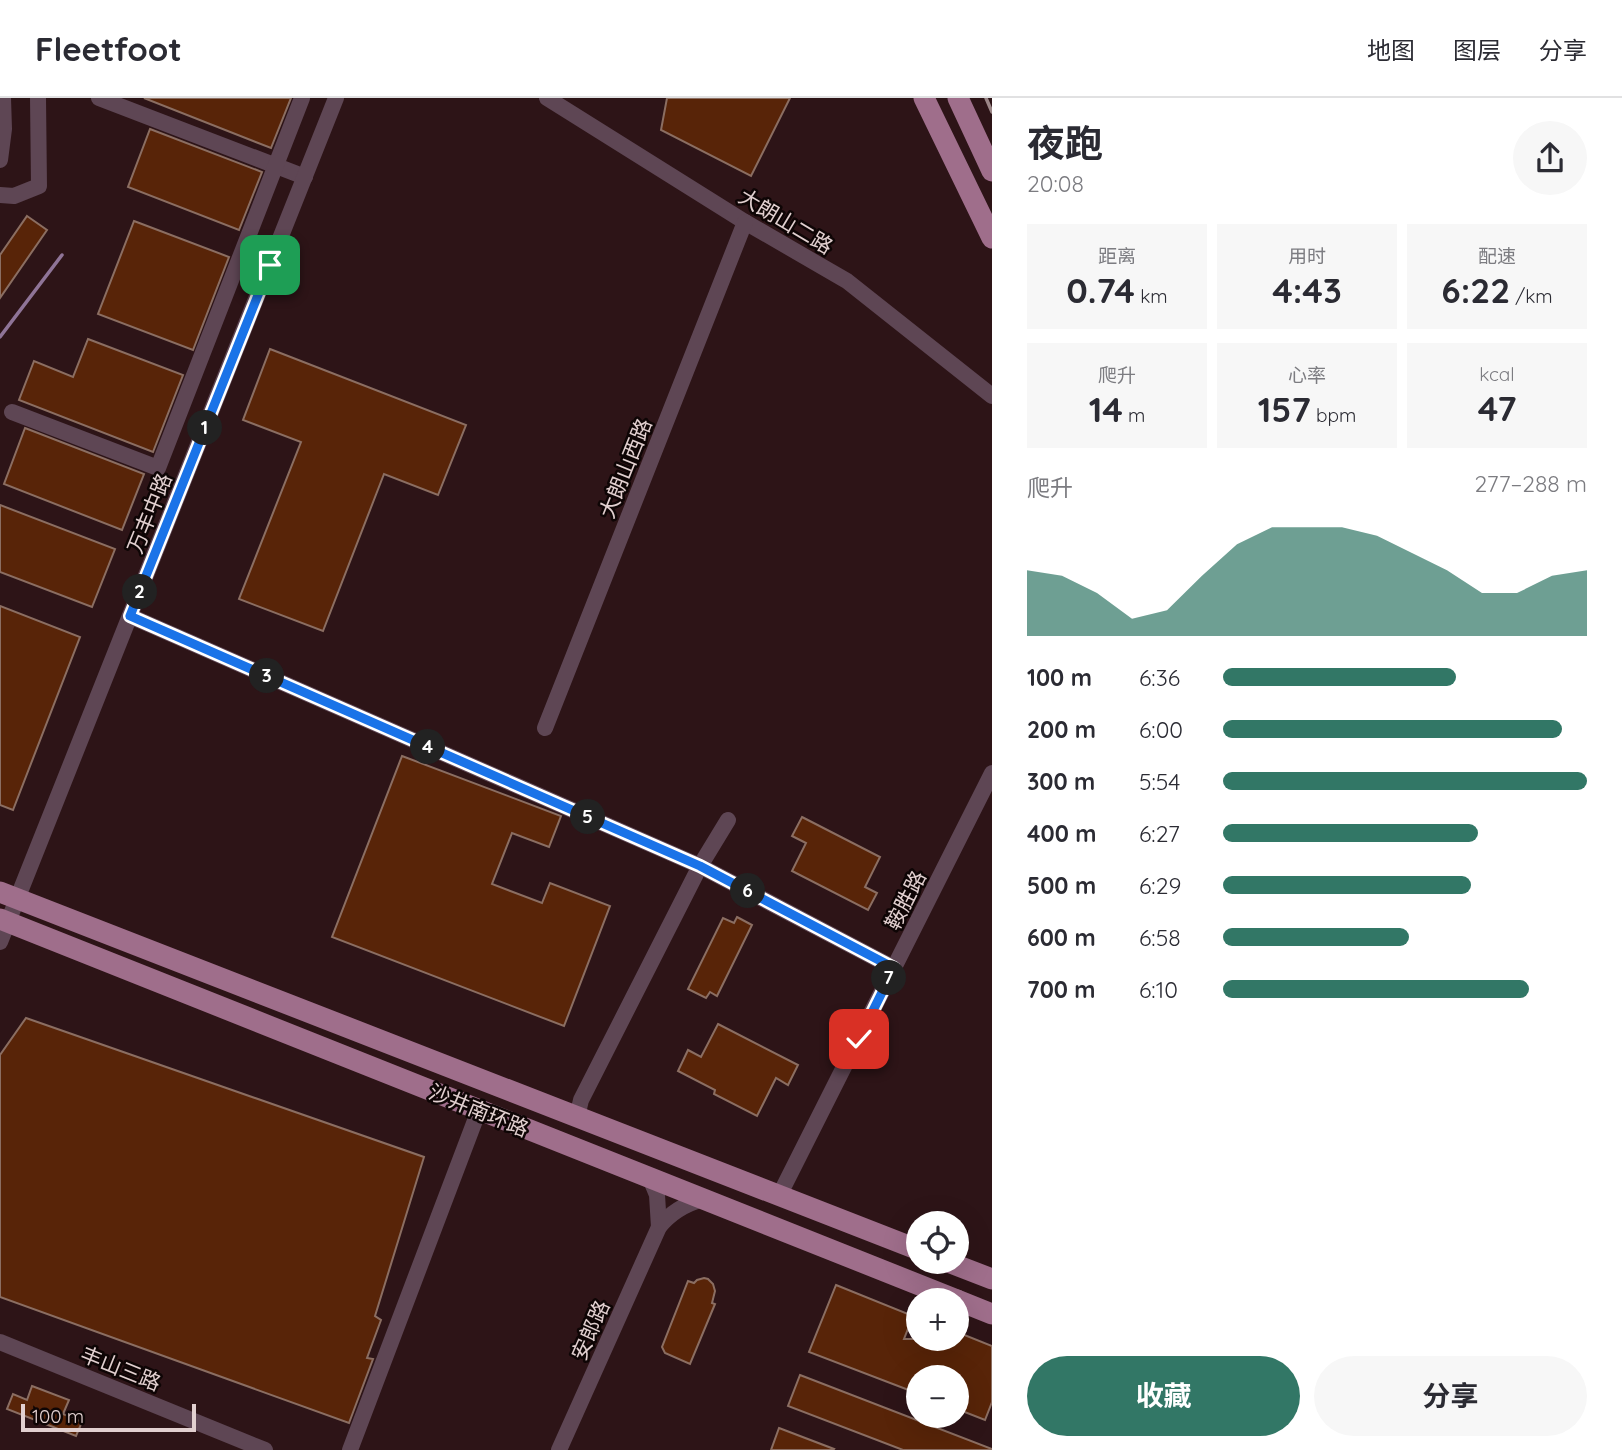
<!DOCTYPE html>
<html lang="zh">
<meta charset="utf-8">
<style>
:root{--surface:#fff;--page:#f7f7f7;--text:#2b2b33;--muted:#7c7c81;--line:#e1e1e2;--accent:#327766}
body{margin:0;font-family:Quicksand,"Noto Sans SC",sans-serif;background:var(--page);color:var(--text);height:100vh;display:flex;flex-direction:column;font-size:26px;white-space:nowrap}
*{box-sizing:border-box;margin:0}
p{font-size:23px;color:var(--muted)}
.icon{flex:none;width:38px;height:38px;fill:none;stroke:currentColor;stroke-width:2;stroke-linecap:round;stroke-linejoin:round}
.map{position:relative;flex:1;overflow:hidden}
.details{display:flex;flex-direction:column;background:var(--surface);width:630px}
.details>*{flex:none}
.controls{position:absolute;left:906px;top:1113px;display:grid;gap:14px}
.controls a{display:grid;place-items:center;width:63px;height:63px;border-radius:50%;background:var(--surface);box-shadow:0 7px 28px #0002;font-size:35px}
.scale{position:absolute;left:21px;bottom:18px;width:175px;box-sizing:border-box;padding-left:7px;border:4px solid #e2d0d0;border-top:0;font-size:19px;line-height:24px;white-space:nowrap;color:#e2d0d0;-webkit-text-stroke:5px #0e0505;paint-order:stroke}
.pin{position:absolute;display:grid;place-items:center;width:60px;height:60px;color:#fff;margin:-30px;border-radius:14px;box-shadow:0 4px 10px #0006}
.km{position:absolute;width:35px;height:35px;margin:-18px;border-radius:50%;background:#222;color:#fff;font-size:19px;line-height:35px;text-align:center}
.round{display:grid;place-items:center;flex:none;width:74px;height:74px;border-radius:37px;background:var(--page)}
.overview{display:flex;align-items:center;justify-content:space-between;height:119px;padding:0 35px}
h1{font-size:38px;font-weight:700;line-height:52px}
.stats{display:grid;grid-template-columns:repeat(3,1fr);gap:10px;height:119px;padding:7px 35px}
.stats div{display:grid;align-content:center;border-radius:0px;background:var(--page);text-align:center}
.stats b{font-size:35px;font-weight:700}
.stats small{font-size:19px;font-weight:400}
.stats p{font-size:19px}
.chart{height:196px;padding:14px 35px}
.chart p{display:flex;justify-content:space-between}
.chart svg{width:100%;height:126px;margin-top:7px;fill:var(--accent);opacity:.7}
.button{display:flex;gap:14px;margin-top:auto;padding:14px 35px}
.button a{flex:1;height:80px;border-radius:42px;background:var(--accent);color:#fff;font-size:28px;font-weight:700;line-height:80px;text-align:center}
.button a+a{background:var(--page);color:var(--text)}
ul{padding:0 35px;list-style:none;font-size:23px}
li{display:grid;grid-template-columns:112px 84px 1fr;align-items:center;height:52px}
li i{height:18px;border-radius:9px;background:var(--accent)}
header{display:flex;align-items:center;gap:42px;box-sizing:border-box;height:98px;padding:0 35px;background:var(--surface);border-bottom:2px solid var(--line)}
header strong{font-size:33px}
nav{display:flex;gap:38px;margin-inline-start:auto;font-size:24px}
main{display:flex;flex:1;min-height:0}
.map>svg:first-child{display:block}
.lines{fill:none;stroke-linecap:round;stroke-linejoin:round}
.stream{stroke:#8f7497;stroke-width:3.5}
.building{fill:#582408;stroke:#8b6e62;stroke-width:2}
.minor{stroke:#5e4654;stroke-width:16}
.major{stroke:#9f6e8b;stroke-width:21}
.rail{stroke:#9b8687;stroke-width:3.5}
.route-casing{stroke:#fff;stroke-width:14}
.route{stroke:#1a73e8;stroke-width:9}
.labels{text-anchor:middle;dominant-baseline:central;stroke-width:5;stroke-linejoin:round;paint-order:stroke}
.street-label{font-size:21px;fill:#e2d0d0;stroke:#0e0505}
</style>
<header>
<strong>Fleetfoot</strong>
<nav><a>地图</a><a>图层</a><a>分享</a></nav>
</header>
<main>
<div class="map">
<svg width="992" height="1352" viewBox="0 0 992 1352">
<rect width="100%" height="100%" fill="#2d1417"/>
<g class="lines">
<path class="stream" d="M 0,239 L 62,157"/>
</g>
<g class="building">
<path d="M 144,0 L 291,0 L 271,50 Z"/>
<path d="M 667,0 L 790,0 L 751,78 L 661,32 Z"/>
<path d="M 150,31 L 262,74 L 239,132 L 128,89 Z"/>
<path d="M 27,118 L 47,132 L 0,200 L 0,157 Z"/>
<path d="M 134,123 L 229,159 L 193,252 L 98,216 Z"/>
<path d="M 88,241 L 183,277 L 153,354 L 19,302 L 34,263 L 73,279 Z"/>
<path d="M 270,251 L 466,327 L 438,397 L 384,376 L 323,533 L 239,501 L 301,344 L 243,322 Z"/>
<path d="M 25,330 L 144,376 L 122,432 L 4,386 Z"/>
<path d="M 0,407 L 115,451 L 92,509 L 0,474 Z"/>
<path d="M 0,508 L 80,539 L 13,712 L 0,707 Z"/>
<path d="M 402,658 L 561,718 L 549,749 L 512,735 L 492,786 L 542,805 L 550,785 L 610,808 L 564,928 L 332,839 Z"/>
<path d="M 802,719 L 880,759 L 865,789 L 877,795 L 868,812 L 792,773 L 806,745 L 792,738 Z"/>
<path d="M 737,819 L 752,827 L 717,898 L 710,894 L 706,900 L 688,891 L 723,820 L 734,825 Z"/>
<path d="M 26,920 L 424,1059 L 375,1218 L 381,1222 L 367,1260 L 373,1261 L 349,1325 L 0,1199 L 0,957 Z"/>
<path d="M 718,926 L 798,967 L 788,987 L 776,980 L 757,1018 L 714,996 L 715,992 L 678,973 L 688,952 L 701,959 Z"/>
<path d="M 704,1180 L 708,1181 L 713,1186 L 715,1193 L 712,1205 L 715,1206 L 690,1266 L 665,1255 L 662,1249 L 688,1183 L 694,1185 L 697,1182 Z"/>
<path d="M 836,1187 L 913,1218 L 904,1241 L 957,1241 L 957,1234 L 992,1248 L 992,1304 L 985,1322 L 957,1311 L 957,1279 L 919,1279 L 919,1296 L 809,1254 Z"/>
<path d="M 800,1277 L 992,1351 L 991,1352 L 903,1352 L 788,1308 Z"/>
<path d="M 32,1288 L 69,1302 L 63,1316 L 82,1324 L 76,1338 L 7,1311 L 13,1296 L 27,1302 Z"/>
<path d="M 779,1330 L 834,1351 L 833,1352 L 771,1352 Z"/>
</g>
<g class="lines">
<g class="minor">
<path d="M 99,0 L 305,79"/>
<path d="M 547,0 L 745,124 L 847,183 L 992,298"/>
<path d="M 0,62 L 4,31 L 3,0"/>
<path d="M 0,97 L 14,98 L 39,88 L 38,0"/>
<path d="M 12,314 L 158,370 L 302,0"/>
<path d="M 130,518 L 700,768 L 894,870"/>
<path d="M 545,630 L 745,124"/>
<path d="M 0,844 L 336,0"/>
<path d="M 577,1019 L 581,1002 L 700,768 L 728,722"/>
<path d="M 650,1080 L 657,1097 L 659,1129"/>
<path d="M 779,1098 L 992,675"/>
<path d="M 0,1244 L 265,1352"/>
<path d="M 350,1352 L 479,1012"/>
<path d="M 559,1352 L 659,1129 C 671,1114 685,1106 703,1101"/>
</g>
<g class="major">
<path d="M 924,0 L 992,140"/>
<path d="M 958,0 L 992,73"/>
<path d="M 0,794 L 919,1152"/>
<path d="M 0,821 L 957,1202"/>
<path d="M 948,1164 L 992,1181"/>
<path d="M 957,1202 L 992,1216"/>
</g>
<path class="rail" d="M 986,0 L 992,14"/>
</g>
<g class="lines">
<g class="route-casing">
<path id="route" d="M 270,167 L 130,518 L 700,768 L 894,870 L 859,941"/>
</g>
<use href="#route" class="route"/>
</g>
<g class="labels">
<g class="street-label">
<text transform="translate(786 123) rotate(31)">大朗山二路</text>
<text transform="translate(625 370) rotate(-68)">大朗山西路</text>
<text transform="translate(149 415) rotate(-68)">万丰中路</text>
<text transform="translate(905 802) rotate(-63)">鞍胜路</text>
<text transform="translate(479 1012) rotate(22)">沙井南环路</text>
<text transform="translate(590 1232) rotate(-66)">安郎路</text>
<text transform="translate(121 1270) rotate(22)">丰山三路</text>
</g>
</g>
</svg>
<div class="controls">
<a><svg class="icon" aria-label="locate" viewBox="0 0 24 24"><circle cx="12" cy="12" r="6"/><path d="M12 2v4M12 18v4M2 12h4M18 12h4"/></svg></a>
<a>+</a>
<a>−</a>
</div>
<div class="scale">100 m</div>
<div class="pin" style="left:270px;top:167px;background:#1e9e55"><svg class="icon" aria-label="arrive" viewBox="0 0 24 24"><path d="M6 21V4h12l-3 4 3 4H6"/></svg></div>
<div class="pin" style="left:859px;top:941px;background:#d93025"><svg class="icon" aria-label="check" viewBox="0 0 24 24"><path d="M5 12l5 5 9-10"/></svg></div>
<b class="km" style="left:205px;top:330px">1</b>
<b class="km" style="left:140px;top:494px">2</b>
<b class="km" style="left:267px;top:578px">3</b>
<b class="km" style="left:428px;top:649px">4</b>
<b class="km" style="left:588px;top:719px">5</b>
<b class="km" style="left:748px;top:793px">6</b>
<b class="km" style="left:889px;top:880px">7</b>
</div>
<section class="details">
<div class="overview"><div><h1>夜跑</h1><p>20:08</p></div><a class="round"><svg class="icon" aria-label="share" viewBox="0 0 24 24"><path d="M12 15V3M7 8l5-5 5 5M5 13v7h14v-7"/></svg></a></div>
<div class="stats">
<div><p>距离</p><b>0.74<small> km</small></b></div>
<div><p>用时</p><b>4:43</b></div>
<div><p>配速</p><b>6:22<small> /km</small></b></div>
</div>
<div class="stats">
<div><p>爬升</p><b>14<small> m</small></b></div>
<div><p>心率</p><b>157<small> bpm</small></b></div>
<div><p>kcal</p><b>47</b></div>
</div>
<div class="chart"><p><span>爬升</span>277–288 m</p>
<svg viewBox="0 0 160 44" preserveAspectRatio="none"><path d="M0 44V21L10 23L20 29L30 38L40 35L50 23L60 12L70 6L80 6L90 6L100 9L110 15L120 21L130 29L140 29L150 23L160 21V44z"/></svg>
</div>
<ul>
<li><b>100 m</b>6:36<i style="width:64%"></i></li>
<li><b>200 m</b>6:00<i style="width:93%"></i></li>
<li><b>300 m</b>5:54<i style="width:100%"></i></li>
<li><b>400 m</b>6:27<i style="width:70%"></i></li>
<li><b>500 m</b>6:29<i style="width:68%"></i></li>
<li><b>600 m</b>6:58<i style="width:51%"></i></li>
<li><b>700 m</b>6:10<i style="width:84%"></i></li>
</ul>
<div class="button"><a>收藏</a><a>分享</a></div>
</section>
</main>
